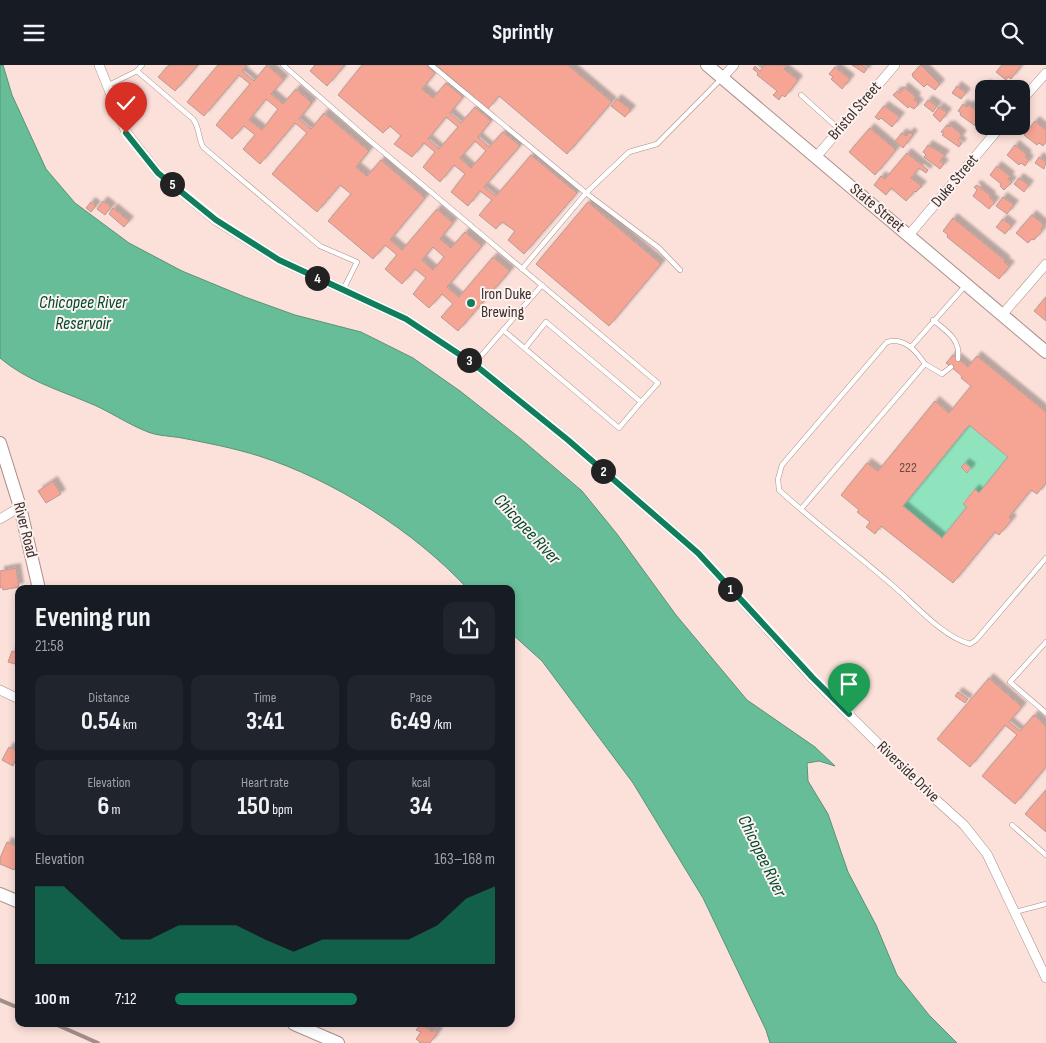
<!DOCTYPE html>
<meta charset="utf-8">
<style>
:root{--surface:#171b24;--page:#20242c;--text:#f1f3f6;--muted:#9ea1a6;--accent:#107e5b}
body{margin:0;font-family:"Sofia Sans Condensed",sans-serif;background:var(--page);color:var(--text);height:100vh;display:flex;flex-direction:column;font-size:19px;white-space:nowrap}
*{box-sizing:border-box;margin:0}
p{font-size:16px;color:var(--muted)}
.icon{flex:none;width:28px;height:28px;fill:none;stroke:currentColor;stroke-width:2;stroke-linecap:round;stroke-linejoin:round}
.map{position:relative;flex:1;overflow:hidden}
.drawer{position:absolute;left:15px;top:520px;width:500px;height:442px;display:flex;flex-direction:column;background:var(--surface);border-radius:10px;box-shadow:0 2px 8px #0003}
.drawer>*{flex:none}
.tools{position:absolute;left:975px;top:15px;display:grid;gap:10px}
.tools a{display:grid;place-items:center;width:55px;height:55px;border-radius:10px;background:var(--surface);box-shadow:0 2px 8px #0003;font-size:25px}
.pin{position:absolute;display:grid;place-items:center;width:42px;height:42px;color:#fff;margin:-51px -21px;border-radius:50% 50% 50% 0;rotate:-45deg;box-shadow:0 0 5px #0007}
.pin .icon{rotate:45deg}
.km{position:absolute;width:25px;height:25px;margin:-12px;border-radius:50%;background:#222;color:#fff;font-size:14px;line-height:25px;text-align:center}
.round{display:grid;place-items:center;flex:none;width:52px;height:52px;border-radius:10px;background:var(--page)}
.head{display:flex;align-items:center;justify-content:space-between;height:85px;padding:0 20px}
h1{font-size:28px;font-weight:700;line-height:38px}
.figures{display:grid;grid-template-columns:repeat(3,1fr);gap:8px;height:85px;padding:5px 20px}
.figures div{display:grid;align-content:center;border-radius:10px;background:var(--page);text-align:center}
.figures b{font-size:25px;font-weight:700}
.figures small{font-size:14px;font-weight:400}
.figures p{font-size:14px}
.chart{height:140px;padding:10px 20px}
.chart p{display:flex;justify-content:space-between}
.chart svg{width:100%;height:90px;margin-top:5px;fill:var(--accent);opacity:.7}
ul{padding:0 20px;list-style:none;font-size:16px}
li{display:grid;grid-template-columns:80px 60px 1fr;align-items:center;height:38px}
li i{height:12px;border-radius:6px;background:var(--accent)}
header{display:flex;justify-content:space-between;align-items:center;height:65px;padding:0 20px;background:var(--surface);font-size:22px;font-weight:700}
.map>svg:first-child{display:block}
.green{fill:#8fe4be}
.water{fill:#67bd98;stroke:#5a9278}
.building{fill:#f6a493;stroke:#b69c96;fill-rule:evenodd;filter:url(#shadow)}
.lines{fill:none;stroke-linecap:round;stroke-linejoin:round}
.lane-casing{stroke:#a98f8a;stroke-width:5.5}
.street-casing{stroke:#a98f8a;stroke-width:10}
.secondary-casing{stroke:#a98f8a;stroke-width:14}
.lane{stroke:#fff;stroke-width:4.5}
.street{stroke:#fff;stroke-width:9}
.secondary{stroke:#fff;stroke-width:12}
.rail{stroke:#a28e89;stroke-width:4}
.route-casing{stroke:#fff;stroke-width:10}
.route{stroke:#107e5b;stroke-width:6}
.poi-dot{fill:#107e5b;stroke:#fdf2ef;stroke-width:2}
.labels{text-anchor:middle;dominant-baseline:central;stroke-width:4;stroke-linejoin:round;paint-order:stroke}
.number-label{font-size:14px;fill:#694c46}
.street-label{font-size:16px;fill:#3a2f2d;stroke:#fdf2ef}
.poi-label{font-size:16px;fill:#3a2f2d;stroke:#fdf2ef;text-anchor:start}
.water-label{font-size:18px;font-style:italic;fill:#004a32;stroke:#fdf2ef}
</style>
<header><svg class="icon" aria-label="menu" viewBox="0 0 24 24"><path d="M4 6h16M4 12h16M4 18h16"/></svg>Sprintly<svg class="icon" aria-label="search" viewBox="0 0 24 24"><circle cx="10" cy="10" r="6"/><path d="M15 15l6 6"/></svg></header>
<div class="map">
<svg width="1046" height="978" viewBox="0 0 1046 978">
<defs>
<filter id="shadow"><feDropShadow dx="4.5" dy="-4.5" stdDeviation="1" flood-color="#0004"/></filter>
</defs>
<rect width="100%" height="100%" fill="#fce0da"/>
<path class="green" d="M 969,360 L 1008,392 L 979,428 L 974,424 L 963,438 L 967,442 L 942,473 L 903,441 Z"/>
<path class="water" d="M 0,0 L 3,0 L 12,30 L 46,104 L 75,138 L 129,178 L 182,206 L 245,232 L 295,250 L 361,267 L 413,293 L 460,326 L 521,374 L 582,426 L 617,469 L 676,550 L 747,635 L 815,682 L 835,701 L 819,696 L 807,698 L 808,716 L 828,749 L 848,807 L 876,860 L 897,910 L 929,950 L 957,978 L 770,978 L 766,965 L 703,833 L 633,718 L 542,596 L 511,568 L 511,524 L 468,524 C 414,466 334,415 259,391 C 234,383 207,378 182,373 C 171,371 158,371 148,367 C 127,359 108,345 87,337 C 56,324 26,315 0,293 Z"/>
<g class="building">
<path d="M 169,0 L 198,0 L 175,26 L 158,12 Z"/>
<path d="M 218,0 L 247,0 L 242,6 L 254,16 L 267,0 L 284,15 L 271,29 L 283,39 L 296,24 L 312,38 L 299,54 L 311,64 L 324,48 L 369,86 L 356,102 L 367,111 L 381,95 L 425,133 L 390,175 L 402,185 L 437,144 L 453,158 L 440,174 L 451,183 L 465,167 L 482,181 L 447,222 L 459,232 L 493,192 L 510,206 L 458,266 L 441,252 L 453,239 L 442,229 L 429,243 L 413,229 L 426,213 L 415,204 L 402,219 L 385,204 L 397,190 L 385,180 L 373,194 L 328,156 L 351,129 L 340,120 L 317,147 L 272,109 L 307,68 L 295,58 L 260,99 L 243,84 L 255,70 L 244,61 L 232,74 L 216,60 L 250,19 L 239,10 L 204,51 L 187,37 ZM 266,34 L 278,44 L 262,65 L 249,55 ZM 433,182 L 444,192 L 433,205 L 422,195 Z"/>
<path d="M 315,0 L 345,0 L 327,21 L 310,6 Z"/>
<path d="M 362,0 L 426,0 L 435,8 L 422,24 L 433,33 L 446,18 L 463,32 L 450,48 L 461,58 L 475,42 L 491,56 L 478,72 L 489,82 L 503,67 L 520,81 L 484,122 L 496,131 L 531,90 L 577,128 L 524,189 L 508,175 L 515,166 L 502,157 L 496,164 L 479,150 L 492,135 L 480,126 L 468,141 L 451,127 L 465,109 L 454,100 L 440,117 L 423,102 L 435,87 L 424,78 L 412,92 L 394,79 L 401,71 L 390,61 L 383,68 L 338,30 ZM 446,52 L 458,62 L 439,84 L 428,74 ZM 475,76 L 486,86 L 471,103 L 460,93 Z"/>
<path d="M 436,0 L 568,0 L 612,37 L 567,89 L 499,31 L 488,44 Z"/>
<path d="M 765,0 L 787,0 L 784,4 L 798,15 L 785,32 L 782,30 L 779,35 L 773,30 L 777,26 L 757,10 L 758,8 L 753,4 L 755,1 L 760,6 Z"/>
<path d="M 852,0 L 862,0 L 867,4 L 864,8 Z"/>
<path d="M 921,0 L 940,19 L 935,25 L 927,19 L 924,22 L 913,12 L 912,9 Z"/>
<path d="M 1002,0 L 1020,0 L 1021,1 L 1011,14 L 1008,12 L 1006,15 L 996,7 Z"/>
<path d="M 835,2 L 850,14 L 842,24 L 831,14 L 833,12 L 829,9 Z"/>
<path d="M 986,19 L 992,24 L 984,24 L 984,33 L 978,28 Z"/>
<path d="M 957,21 L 966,28 L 961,34 L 952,28 Z"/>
<path d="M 904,22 L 916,32 L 914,35 L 919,39 L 914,44 L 909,41 L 908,43 L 893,30 L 897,26 L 900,28 Z"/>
<path d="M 617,34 L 631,45 L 625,52 L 611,41 Z"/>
<path d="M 928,35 L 937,41 L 933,47 L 924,40 Z"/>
<path d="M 963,39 L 967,42 L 969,40 L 981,49 L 976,55 L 980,58 L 977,62 L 960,50 L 961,48 L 958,46 Z"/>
<path d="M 884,41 L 900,52 L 892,62 L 881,53 L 879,55 L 875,52 Z"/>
<path d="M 939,42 L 947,48 L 940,57 L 933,50 Z"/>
<path d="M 1035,56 L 1046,65 L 1046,77 L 1043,81 L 1039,78 L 1037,80 L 1024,70 Z"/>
<path d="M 947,60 L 949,62 L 950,60 L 962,70 L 958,75 L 962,78 L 959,82 L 942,70 L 944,68 L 941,67 Z"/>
<path d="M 870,63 L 896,85 L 875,110 L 849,87 Z"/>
<path d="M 910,67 L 913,70 L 903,83 L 895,76 L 902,68 L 906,71 Z"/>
<path d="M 928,80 L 945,90 L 940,96 L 944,99 L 940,104 L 924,92 L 926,90 L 923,87 Z"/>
<path d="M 1015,80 L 1027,90 L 1025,92 L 1029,95 L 1025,101 L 1021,98 L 1019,100 L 1007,90 Z"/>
<path d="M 907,88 L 928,105 L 926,108 L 919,103 L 911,113 L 922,121 L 916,127 L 915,126 L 906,136 L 891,123 L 886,130 L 874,120 L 881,111 L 885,114 Z"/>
<path d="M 1039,92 L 1046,97 L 1044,104 L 1035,98 Z"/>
<path d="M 997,101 L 1010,111 L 1008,114 L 1012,117 L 1004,125 L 1000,121 L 1001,119 L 990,110 Z"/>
<path d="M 1019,113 L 1029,120 L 1024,127 L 1014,119 Z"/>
<path d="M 977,120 L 991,131 L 990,133 L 995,137 L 989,144 L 973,131 L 977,125 L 974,122 Z"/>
<path d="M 1003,132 L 1014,140 L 1007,149 L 996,141 Z"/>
<path d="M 103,136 L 111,142 L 105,150 L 97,144 Z"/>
<path d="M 91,137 L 96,141 L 91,147 L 86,143 Z"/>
<path d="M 588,137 L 661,199 L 609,261 L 536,199 Z"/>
<path d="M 113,143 L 129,156 L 124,162 L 109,149 Z"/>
<path d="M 1032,150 L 1044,160 L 1041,164 L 1042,166 L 1034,175 L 1032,174 L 1028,178 L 1016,168 Z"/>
<path d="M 953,153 L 1006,196 L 1004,197 L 1010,201 L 999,214 L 947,172 L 948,170 L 943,166 Z"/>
<path d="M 1003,154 L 1012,161 L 1005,169 L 996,162 Z"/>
<path d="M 1046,232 L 1046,256 L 1034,246 Z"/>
<path d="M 953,290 L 968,302 L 977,291 L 1046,347 L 1046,418 L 1037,429 L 1031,425 L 1009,452 L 1012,455 L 999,470 L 995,467 L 953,518 L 881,461 L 875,469 L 866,462 L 870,457 L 857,447 L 859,445 L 841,430 L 867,398 L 878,406 L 935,336 L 949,348 L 971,321 L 961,313 L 962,311 L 946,298 ZM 969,360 L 1008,392 L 979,428 L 975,424 L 963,439 L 967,442 L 942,473 L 903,441 Z"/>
<path d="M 965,398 L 971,403 L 967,408 L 961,402 Z"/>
<path d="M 53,416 L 61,429 L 46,438 L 38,426 Z"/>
<path d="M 16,503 L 19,522 L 3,525 L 2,522 L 0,523 L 0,506 Z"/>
<path d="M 12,586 L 18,588 L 15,599 L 8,597 Z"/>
<path d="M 989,613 L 1022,642 L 1009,657 L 1020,666 L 1034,650 L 1046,661 L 1046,702 L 1015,739 L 982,711 L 1017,670 L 1005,660 L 970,702 L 937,674 Z"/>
<path d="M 958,627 L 968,634 L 965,638 L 955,631 Z"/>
<path d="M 9,682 L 19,687 L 13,701 L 2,695 Z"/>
<path d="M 1046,725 L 1046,767 L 1025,749 Z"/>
<path d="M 7,777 L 19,782 L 19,794 L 14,805 L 0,799 L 0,793 Z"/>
<path d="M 421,959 L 425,960 L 424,961 L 432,967 L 434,965 L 438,967 L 430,978 L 419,978 L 420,977 L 416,974 L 421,967 L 416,965 Z"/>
</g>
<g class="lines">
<g class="lane-casing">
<g id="lane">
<path d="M 283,0 L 369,75 L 658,318 L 641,337"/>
<path d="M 431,0 L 586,128 L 659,183 L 680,205"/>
<path d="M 137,6 L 193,54 C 200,63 198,73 203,82 L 320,181 L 357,197 L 343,225"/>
<path d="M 107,21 L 137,6 L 142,0"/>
<path d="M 801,30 L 840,65"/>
<path d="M 522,204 L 586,128 L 629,87 L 657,79 L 721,14"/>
<path d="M 933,255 C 946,266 961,274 958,294"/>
<path d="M 503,265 L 619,363 L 641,337 L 546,257 L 525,283"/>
<path d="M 911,282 L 965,221"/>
<path d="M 474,299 L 542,220"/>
<path d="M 925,299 L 942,309 L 951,302"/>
<path d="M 801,444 L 925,299 C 916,286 905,272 887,277 L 782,400 L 778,414 L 779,425 C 815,458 854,487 891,519 C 914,538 941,571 970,579 L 976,575 L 1046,493"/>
<path d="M 1046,577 L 1010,617 L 1046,648"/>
<path d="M 1012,760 L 1046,790"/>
<path d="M 1015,847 L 1046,839"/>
</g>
</g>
<g class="street-casing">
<g id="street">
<path d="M 99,0 L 126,67 L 158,108 L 215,155 L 279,195 L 406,254 L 474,299 L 568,375 L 698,488 L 811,612 L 924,724 L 964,760 L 987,789 L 1046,913"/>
<path d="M 722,13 L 734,0"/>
<path d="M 1021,36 L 1046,8"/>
<path d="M 816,92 L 895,0"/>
<path d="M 909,170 L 1001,61"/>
<path d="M 1002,250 L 1046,199"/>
<path d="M 0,454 L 20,442"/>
<path d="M 0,625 L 19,634"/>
</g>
</g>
<g class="secondary-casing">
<g id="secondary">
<path d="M 707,0 L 1046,287"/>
<path d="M 0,378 L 20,442 L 39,524"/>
<path d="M 0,829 L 19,837"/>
<path d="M 294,959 L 338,978"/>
</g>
</g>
<use href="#lane" class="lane"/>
<use href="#street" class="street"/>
<use href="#secondary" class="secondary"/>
<g class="rail">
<path d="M 0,935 L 19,943"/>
<path d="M 55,959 L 98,978"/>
</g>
</g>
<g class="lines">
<g class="route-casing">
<path id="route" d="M 126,68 L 158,108 L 216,155 L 279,195 L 406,254 L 474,299 L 568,375 L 698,488 L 812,612 L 849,649"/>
</g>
<use href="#route" class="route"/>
</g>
<circle class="poi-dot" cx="471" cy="238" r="5"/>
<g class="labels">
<g class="number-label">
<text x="908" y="402">222</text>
</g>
<g class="street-label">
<text transform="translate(855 46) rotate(-49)">Bristol Street</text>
<text transform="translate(955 116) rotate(-50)">Duke Street</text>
<text transform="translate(877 143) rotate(40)">State Street</text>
<text transform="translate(25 465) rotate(76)">River Road</text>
<text transform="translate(908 707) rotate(44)">Riverside Drive</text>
</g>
<g class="poi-label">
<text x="481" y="229">Iron Duke<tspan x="481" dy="18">Brewing</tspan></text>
</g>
<g class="water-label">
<text x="83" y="237">Chicopee River<tspan x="83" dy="21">Reservoir</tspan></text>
<text transform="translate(527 464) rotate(47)">Chicopee River</text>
<text transform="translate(762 791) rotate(64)">Chicopee River</text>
</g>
</g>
</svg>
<div class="tools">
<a><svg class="icon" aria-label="locate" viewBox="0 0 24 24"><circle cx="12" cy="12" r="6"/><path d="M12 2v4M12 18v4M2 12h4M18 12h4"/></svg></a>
</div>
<div class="pin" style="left:849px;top:649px;background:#1e9e55"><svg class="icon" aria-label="arrive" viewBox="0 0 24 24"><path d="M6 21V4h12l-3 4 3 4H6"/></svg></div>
<div class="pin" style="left:126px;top:68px;background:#d93025"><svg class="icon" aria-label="check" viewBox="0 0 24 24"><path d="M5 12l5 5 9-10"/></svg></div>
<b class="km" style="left:730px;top:524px">1</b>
<b class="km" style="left:603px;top:406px">2</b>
<b class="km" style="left:469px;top:295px">3</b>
<b class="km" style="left:317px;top:213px">4</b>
<b class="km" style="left:172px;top:119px">5</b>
<section class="drawer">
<div class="head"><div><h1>Evening run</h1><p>21:58</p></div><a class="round"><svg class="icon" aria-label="share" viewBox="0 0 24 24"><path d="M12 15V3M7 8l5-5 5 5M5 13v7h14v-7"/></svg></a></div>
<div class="figures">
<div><p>Distance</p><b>0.54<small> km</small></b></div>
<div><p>Time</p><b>3:41</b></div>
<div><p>Pace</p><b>6:49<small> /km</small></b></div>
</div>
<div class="figures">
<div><p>Elevation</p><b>6<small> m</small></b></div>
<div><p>Heart rate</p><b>150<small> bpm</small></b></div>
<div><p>kcal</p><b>34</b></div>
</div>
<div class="chart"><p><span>Elevation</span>163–168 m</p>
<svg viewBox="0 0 160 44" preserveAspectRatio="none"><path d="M0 44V6L10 6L20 19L30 32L40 32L50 25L60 25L70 25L80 32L90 38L100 32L110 32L120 32L130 32L140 25L150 12L160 6V44z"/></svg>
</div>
<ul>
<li><b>100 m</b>7:12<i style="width:57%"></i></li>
</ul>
</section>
</div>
